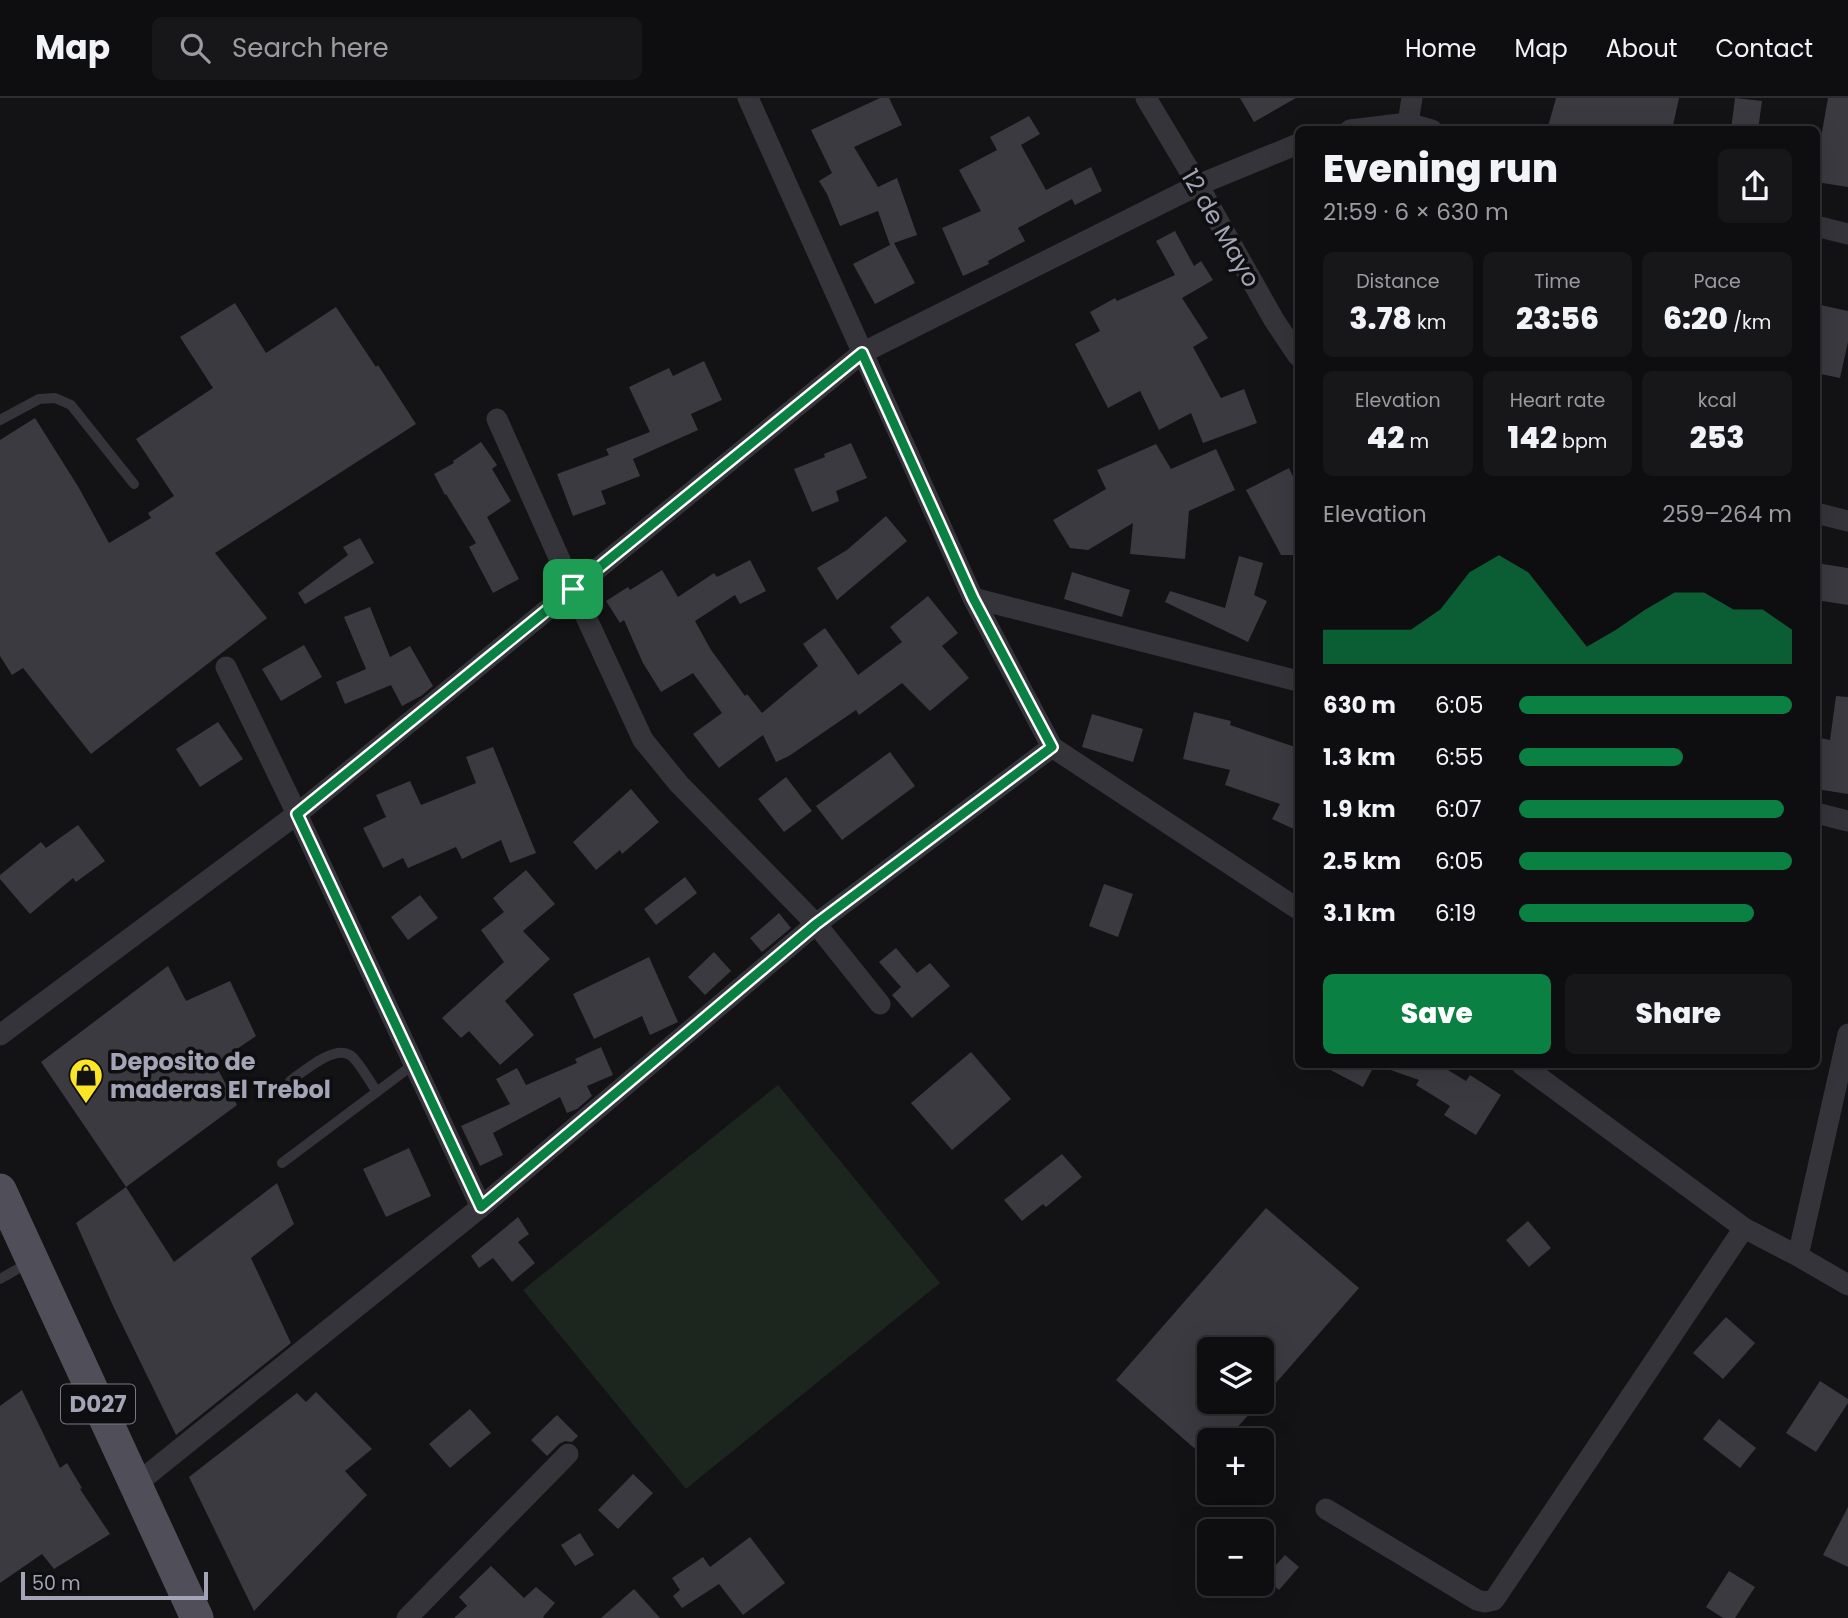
<!DOCTYPE html>
<meta charset="utf-8">
<style>
:root{--surface:#0e0e10;--page:#171719;--text:#f1f3f6;--muted:#9b9c9f;--line:#2e2e30;--accent:#0b8043}
body{margin:0;font-family:Poppins,sans-serif;background:var(--page);color:var(--text);height:100vh;display:flex;flex-direction:column;font-size:26px;white-space:nowrap}
*{box-sizing:border-box;margin:0}
p{font-size:23px;color:var(--muted)}
.icon{flex:none;width:38px;height:38px;fill:none;stroke:currentColor;stroke-width:2;stroke-linecap:round;stroke-linejoin:round}
.map{position:relative;flex:1;overflow:hidden}
.details{position:absolute;left:1295px;top:28px;width:525px;height:942px;display:flex;flex-direction:column;background:var(--surface);border-radius:10px;box-shadow:0 7px 28px #0002,0 0 0 2px var(--line)}
.details>*{flex:none}
.buttons{position:absolute;left:1197px;top:1239px;display:grid;gap:14px}
.buttons a{display:grid;place-items:center;width:77px;height:77px;border-radius:10px;background:var(--surface);box-shadow:0 7px 28px #0002,0 0 0 2px var(--line);font-size:35px}
.scale{position:absolute;left:21px;bottom:18px;width:187px;box-sizing:border-box;padding-left:7px;border:4px solid #a3a5b6;border-top:0;font-size:19px;line-height:24px;white-space:nowrap;color:#a3a5b6;-webkit-text-stroke:5px #0e0e10;paint-order:stroke}
.pin{position:absolute;display:grid;place-items:center;width:60px;height:60px;color:#fff;margin:-30px;border-radius:14px;box-shadow:0 4px 10px #0006}
.round{display:grid;place-items:center;flex:none;width:74px;height:74px;border-radius:10px;background:var(--page)}
.headline{display:flex;align-items:center;justify-content:space-between;height:119px;padding:0 28px}
h1{font-size:38px;font-weight:800;line-height:52px}
.stats{display:grid;grid-template-columns:repeat(3,1fr);gap:10px;height:119px;padding:7px 28px}
.stats div{display:grid;align-content:center;border-radius:10px;background:var(--page);text-align:center}
.stats b{font-size:30px;font-weight:800}
.stats small{font-size:19px;font-weight:400}
.stats p{font-size:19px}
.chart{height:196px;padding:14px 28px}
.chart p{display:flex;justify-content:space-between}
.chart svg{width:100%;height:126px;margin-top:7px;fill:var(--accent);opacity:.7}
.primary-button{display:flex;gap:14px;margin-top:auto;padding:14px 28px}
.primary-button a{flex:1;height:80px;border-radius:10px;background:var(--accent);color:#fff;font-size:28px;font-weight:800;line-height:80px;text-align:center}
.primary-button a+a{background:var(--page);color:var(--text)}
ul{padding:0 28px;list-style:none;font-size:23px}
li{display:grid;grid-template-columns:112px 84px 1fr;align-items:center;height:52px}
li i{height:18px;border-radius:9px;background:var(--accent)}
header{display:flex;align-items:center;gap:42px;box-sizing:border-box;height:98px;padding:0 35px;background:var(--surface);border-bottom:2px solid var(--line)}
header strong{font-size:33px}
nav{display:flex;gap:38px;margin-inline-start:auto;font-size:24px}
.search{width:490px;height:63px;background:var(--page);display:flex;align-items:center;gap:18px;box-sizing:border-box;padding:0 24px;border-radius:10px;color:var(--muted);font-size:26px}
.map>svg:first-child{display:block}
.green{fill:#1d251f}
.building{fill:#3a3a40}
.lines{fill:none;stroke-linecap:round;stroke-linejoin:round}
.service{stroke:#34343a;stroke-width:10}
.minor{stroke:#34343a;stroke-width:21}
.primary{stroke:#504f59;stroke-width:33}
.route-casing{stroke:#fff;stroke-width:14}
.route{stroke:#0b8043;stroke-width:9}
.labels{text-anchor:middle;dominant-baseline:central;stroke-width:7;stroke-linejoin:round;paint-order:stroke}
.shield{fill:#0e0e10;stroke:#767884;stroke-width:2}
.shield-label{font-size:23px;font-weight:bold;fill:#a3a5b6}
.street-label{font-size:24px;fill:#a3a5b6;stroke:#0e0e10}
.poi-label{font-size:24px;font-weight:bold;fill:#a3a5b6;stroke:#0e0e10;text-anchor:start}
</style>
<header>
<strong>Map</strong>
<div class="search"><svg class="icon" aria-label="search" viewBox="0 0 24 24"><circle cx="10" cy="10" r="6"/><path d="M15 15l6 6"/></svg>Search here</div>
<nav><a>Home</a><a>Map</a><a>About</a><a>Contact</a></nav>
</header>
<div class="map">
<svg width="1848" height="1520" viewBox="0 0 1848 1520">
<rect width="100%" height="100%" fill="#131315"/>
<path class="green" d="M 778,987 L 940,1185 L 686,1391 L 523,1192 Z"/>
<g class="building">
<path d="M 880,0 L 889,0 L 902,27 L 854,49 L 878,89 L 897,80 L 917,137 L 894,145 L 915,185 L 875,206 L 853,166 L 890,147 L 878,113 L 840,128 L 827,96 L 819,83 L 832,75 L 811,32 Z"/>
<path d="M 1240,0 L 1296,0 L 1254,24 Z"/>
<path d="M 1556,0 L 1679,0 L 1672,32 L 1547,32 Z"/>
<path d="M 1735,0 L 1762,3 L 1758,32 L 1731,32 Z"/>
<path d="M 1828,0 L 1848,0 L 1848,89 L 1816,84 L 1816,68 Z"/>
<path d="M 1029,18 L 1040,36 L 1021,47 L 1046,92 L 1091,69 L 1102,93 L 1075,107 L 1072,101 L 1018,130 L 1025,143 L 988,163 L 989,166 L 963,178 L 942,130 L 981,113 L 959,72 L 997,52 L 990,39 Z"/>
<path d="M 1175,133 L 1194,168 L 1201,163 L 1213,182 L 1182,200 L 1208,240 L 1193,249 L 1221,300 L 1244,291 L 1257,325 L 1203,345 L 1191,315 L 1159,332 L 1140,293 L 1108,310 L 1075,246 L 1100,233 L 1090,214 L 1115,200 L 1117,203 L 1175,177 L 1156,143 Z"/>
<path d="M 235,205 L 266,255 L 336,209 L 376,269 L 378,267 L 416,326 L 215,455 L 267,520 L 91,656 L 23,570 L 12,577 L 0,558 L 0,342 L 35,320 L 79,390 L 109,445 L 151,420 L 148,415 L 174,398 L 136,341 L 213,290 L 180,239 Z"/>
<path d="M 1816,206 L 1848,213 L 1848,244 L 1840,280 L 1816,275 Z"/>
<path d="M 704,263 L 722,302 L 691,316 L 698,332 L 633,361 L 640,378 L 601,393 L 606,406 L 573,418 L 557,376 L 609,357 L 606,351 L 650,334 L 629,289 L 669,270 L 673,278 Z"/>
<path d="M 481,344 L 497,367 L 492,371 L 511,403 L 487,419 L 519,481 L 493,495 L 469,449 L 476,445 L 446,396 L 445,397 L 434,376 L 454,365 L 453,363 Z"/>
<path d="M 851,345 L 867,380 L 836,393 L 839,403 L 812,414 L 794,371 L 825,359 L 824,356 Z"/>
<path d="M 1156,346 L 1171,371 L 1216,351 L 1235,392 L 1189,413 L 1185,461 L 1130,456 L 1133,425 L 1088,452 L 1070,450 L 1053,422 L 1106,391 L 1097,372 Z"/>
<path d="M 1289,370 L 1298,389 L 1298,415 L 1296,416 L 1296,457 L 1281,457 L 1246,392 Z"/>
<path d="M 886,418 L 907,443 L 837,502 L 817,470 L 847,452 Z"/>
<path d="M 360,440 L 374,465 L 305,506 L 298,495 L 348,457 L 343,449 Z"/>
<path d="M 1239,458 L 1263,465 L 1254,497 L 1267,503 L 1248,544 L 1165,504 L 1170,493 L 1225,510 Z"/>
<path d="M 750,462 L 766,493 L 740,506 L 735,497 L 695,523 L 711,552 L 745,598 L 747,596 L 762,615 L 818,568 L 803,546 L 825,530 L 858,577 L 902,544 L 890,529 L 928,498 L 958,535 L 942,548 L 969,580 L 930,613 L 902,585 L 859,617 L 856,612 L 789,658 L 776,664 L 763,637 L 719,670 L 693,636 L 722,615 L 693,575 L 661,594 L 643,565 L 624,522 L 620,525 L 606,503 L 628,489 L 630,492 L 662,472 L 678,499 L 714,475 L 717,479 Z"/>
<path d="M 1816,465 L 1848,470 L 1848,507 L 1816,502 Z"/>
<path d="M 1072,474 L 1130,492 L 1122,519 L 1064,501 Z"/>
<path d="M 370,509 L 390,559 L 410,548 L 433,588 L 421,598 L 402,608 L 391,587 L 345,606 L 336,584 L 366,571 L 344,519 Z"/>
<path d="M 304,547 L 322,579 L 281,603 L 262,571 Z"/>
<path d="M 1836,598 L 1848,599 L 1848,696 L 1816,691 L 1816,639 L 1830,642 Z"/>
<path d="M 1194,614 L 1231,623 L 1230,627 L 1298,650 L 1298,733 L 1272,721 L 1280,706 L 1225,687 L 1230,672 L 1183,661 Z"/>
<path d="M 1092,616 L 1143,631 L 1133,664 L 1082,649 Z"/>
<path d="M 218,624 L 243,661 L 200,689 L 176,651 Z"/>
<path d="M 493,649 L 536,755 L 510,765 L 501,742 L 462,761 L 456,749 L 408,770 L 403,760 L 383,770 L 363,730 L 386,719 L 376,697 L 410,683 L 421,707 L 476,685 L 466,659 Z"/>
<path d="M 890,654 L 915,688 L 842,742 L 816,708 Z"/>
<path d="M 786,679 L 812,713 L 784,734 L 758,701 Z"/>
<path d="M 631,691 L 659,724 L 622,756 L 620,752 L 596,772 L 573,744 Z"/>
<path d="M 78,727 L 105,763 L 76,784 L 73,780 L 30,816 L 0,781 L 0,777 L 41,744 L 46,750 Z"/>
<path d="M 526,772 L 555,806 L 523,833 L 550,861 L 505,903 L 534,937 L 500,967 L 469,933 L 461,940 L 442,920 L 504,864 L 481,832 L 504,814 L 493,800 Z"/>
<path d="M 685,779 L 697,795 L 656,827 L 644,811 Z"/>
<path d="M 1104,786 L 1133,796 L 1118,839 L 1089,828 Z"/>
<path d="M 420,797 L 438,820 L 408,842 L 391,819 Z"/>
<path d="M 779,815 L 791,830 L 762,854 L 750,840 Z"/>
<path d="M 896,850 L 917,875 L 930,865 L 950,888 L 912,920 L 892,897 L 901,889 L 879,864 Z"/>
<path d="M 714,854 L 731,873 L 705,897 L 688,879 Z"/>
<path d="M 649,859 L 678,924 L 650,937 L 642,918 L 594,941 L 573,896 Z"/>
<path d="M 168,868 L 186,903 L 230,883 L 256,938 L 215,966 L 237,1007 L 126,1089 L 41,964 Z"/>
<path d="M 601,949 L 613,977 L 587,988 L 592,998 L 577,1011 L 567,1015 L 560,999 L 493,1035 L 503,1057 L 480,1068 L 461,1028 L 510,1006 L 496,981 L 517,970 L 526,987 L 577,965 L 575,961 Z"/>
<path d="M 971,954 L 1011,1001 L 952,1052 L 911,1005 Z"/>
<path d="M 1319,966 L 1375,966 L 1363,989 Z"/>
<path d="M 1383,966 L 1438,966 L 1466,983 L 1470,977 L 1501,997 L 1476,1037 L 1444,1017 L 1450,1008 L 1416,987 L 1419,982 L 1382,969 Z"/>
<path d="M 409,1050 L 431,1098 L 386,1119 L 363,1071 Z"/>
<path d="M 1062,1056 L 1082,1079 L 1046,1109 L 1043,1106 L 1022,1123 L 1004,1102 Z"/>
<path d="M 277,1085 L 294,1126 L 251,1160 L 291,1245 L 176,1337 L 114,1210 L 76,1125 L 126,1089 L 174,1164 Z"/>
<path d="M 1266,1110 L 1359,1190 L 1262,1301 L 1262,1251 L 1209,1251 L 1209,1304 L 1260,1304 L 1226,1342 L 1209,1342 L 1209,1363 L 1116,1282 Z"/>
<path d="M 518,1119 L 529,1136 L 518,1144 L 535,1165 L 512,1184 L 493,1160 L 479,1170 L 471,1158 Z"/>
<path d="M 1528,1123 L 1551,1150 L 1529,1169 L 1506,1142 Z"/>
<path d="M 1726,1219 L 1755,1245 L 1723,1281 L 1693,1255 Z"/>
<path d="M 1820,1283 L 1848,1301 L 1848,1305 L 1816,1354 L 1786,1335 Z"/>
<path d="M 22,1292 L 60,1370 L 67,1365 L 82,1390 L 80,1391 L 110,1436 L 54,1471 L 42,1456 L 0,1485 L 0,1308 Z"/>
<path d="M 316,1294 L 372,1351 L 345,1373 L 367,1397 L 254,1513 L 189,1379 L 297,1295 L 306,1304 Z"/>
<path d="M 470,1311 L 491,1335 L 450,1370 L 429,1346 Z"/>
<path d="M 557,1317 L 578,1338 L 572,1344 L 565,1343 L 559,1346 L 547,1358 L 531,1342 Z"/>
<path d="M 1719,1321 L 1756,1350 L 1740,1370 L 1703,1341 Z"/>
<path d="M 633,1376 L 653,1395 L 618,1431 L 598,1412 Z"/>
<path d="M 1848,1409 L 1848,1469 L 1823,1457 Z"/>
<path d="M 580,1435 L 594,1457 L 575,1468 L 561,1447 Z"/>
<path d="M 750,1439 L 785,1485 L 743,1517 L 719,1486 L 682,1510 L 673,1498 L 680,1492 L 672,1480 L 703,1459 L 710,1469 Z"/>
<path d="M 1285,1457 L 1299,1469 L 1279,1492 L 1265,1479 Z"/>
<path d="M 491,1468 L 524,1500 L 536,1489 L 555,1505 L 543,1519 L 544,1520 L 454,1520 L 467,1508 L 459,1499 Z"/>
<path d="M 1729,1473 L 1755,1489 L 1735,1520 L 1723,1520 L 1706,1509 Z"/>
<path d="M 634,1491 L 660,1520 L 601,1520 Z"/>
</g>
<g class="lines">
<g class="service">
<path d="M 0,322 L 39,301 L 55,300 L 71,307 L 134,386"/>
<path d="M 290,983 C 303,974 333,947 350,957 C 358,962 370,984 377,994"/>
<path d="M 282,1065 L 414,966"/>
<path d="M 0,1181 L 28,1165"/>
</g>
<g class="minor">
<path d="M 748,0 L 973,500 L 1052,649 L 1298,811"/>
<path d="M 1146,0 L 1198,87 L 1274,222 L 1298,258"/>
<path d="M 1408,25 L 1412,0"/>
<path d="M 1350,32 L 1408,25 L 1432,32"/>
<path d="M 1816,128 L 1848,136"/>
<path d="M 497,321 L 573,491 L 643,642 L 679,686 L 816,826 L 880,906"/>
<path d="M 1816,415 L 1848,423"/>
<path d="M 973,500 L 1298,583"/>
<path d="M 226,569 L 297,716 L 481,1109"/>
<path d="M 1816,715 L 1848,723"/>
<path d="M 0,937 L 297,716 L 862,255 L 1198,87 L 1298,46"/>
<path d="M 1521,966 L 1744,1130 L 1798,1158 L 1848,1187"/>
<path d="M 1798,1158 L 1848,936"/>
<path d="M 135,1387 L 481,1109 L 816,826 L 1052,649"/>
<path d="M 1326,1411 L 1477,1502 L 1485,1504 L 1494,1502 L 1744,1130"/>
<path d="M 407,1520 L 568,1356"/>
</g>
<path class="primary" d="M 0,1092 L 197,1520"/>
</g>
<g class="lines">
<g class="route-casing">
<path id="route" d="M 862,255 L 973,500 L 1052,649 L 816,826 L 481,1109 L 297,716 Z"/>
</g>
<use href="#route" class="route"/>
</g>
<defs>
<g id="shop-pin" transform="scale(1.75)"><path d="M0 17L-7.5 6A9.5 9.5 0 1 1 7.5 6Z" fill="#fbe524" stroke="#0e0e10"/><path d="M-5-2.5h2.3a2.7 3.5 0 0 1 5.4 0H5L5.5 6h-11ZM-1.5-2.5h3a1.5 2.3 0 0 0-3 0Z" fill="#111"/></g>
</defs>
<g fill-rule="evenodd">
<use href="#shop-pin" x="86" y="977"/>
</g>
<g class="labels">
<rect class="shield" x="61" y="1286.5" width="74" height="39" rx="5"/>
<g class="shield-label">
<text x="98" y="1306">D027</text>
</g>
<g class="street-label">
<text transform="translate(1221 130) rotate(60)">12 de Mayo</text>
</g>
<g class="poi-label">
<text x="110" y="963">Deposito de<tspan x="110" dy="28">maderas El Trebol</tspan></text>
</g>
</g>
</svg>
<div class="buttons">
<a><svg class="icon" aria-label="layers" viewBox="0 0 24 24"><path d="M12 4l9 5-9 5-9-5zM3 14l9 5 9-5"/></svg></a>
<a>+</a>
<a>−</a>
</div>
<div class="scale">50 m</div>
<div class="pin" style="left:573px;top:491px;background:#1e9e55"><svg class="icon" aria-label="arrive" viewBox="0 0 24 24"><path d="M6 21V4h12l-3 4 3 4H6"/></svg></div>
<section class="details">
<div class="headline"><div><h1>Evening run</h1><p>21:59 · 6 × 630 m</p></div><a class="round"><svg class="icon" aria-label="share" viewBox="0 0 24 24"><path d="M12 15V3M7 8l5-5 5 5M5 13v7h14v-7"/></svg></a></div>
<div class="stats">
<div><p>Distance</p><b>3.78<small> km</small></b></div>
<div><p>Time</p><b>23:56</b></div>
<div><p>Pace</p><b>6:20<small> /km</small></b></div>
</div>
<div class="stats">
<div><p>Elevation</p><b>42<small> m</small></b></div>
<div><p>Heart rate</p><b>142<small> bpm</small></b></div>
<div><p>kcal</p><b>253</b></div>
</div>
<div class="chart"><p><span>Elevation</span>259–264 m</p>
<svg viewBox="0 0 160 44" preserveAspectRatio="none"><path d="M0 44V32L10 32L20 32L30 32L40 25L50 12L60 6L70 12L80 25L90 38L100 32L110 25L120 19L130 19L140 25L150 25L160 32V44z"/></svg>
</div>
<ul>
<li><b>630 m</b>6:05<i style="width:100%"></i></li>
<li><b>1.3 km</b>6:55<i style="width:60%"></i></li>
<li><b>1.9 km</b>6:07<i style="width:97%"></i></li>
<li><b>2.5 km</b>6:05<i style="width:100%"></i></li>
<li><b>3.1 km</b>6:19<i style="width:86%"></i></li>
</ul>
<div class="primary-button"><a>Save</a><a>Share</a></div>
</section>
</div>
